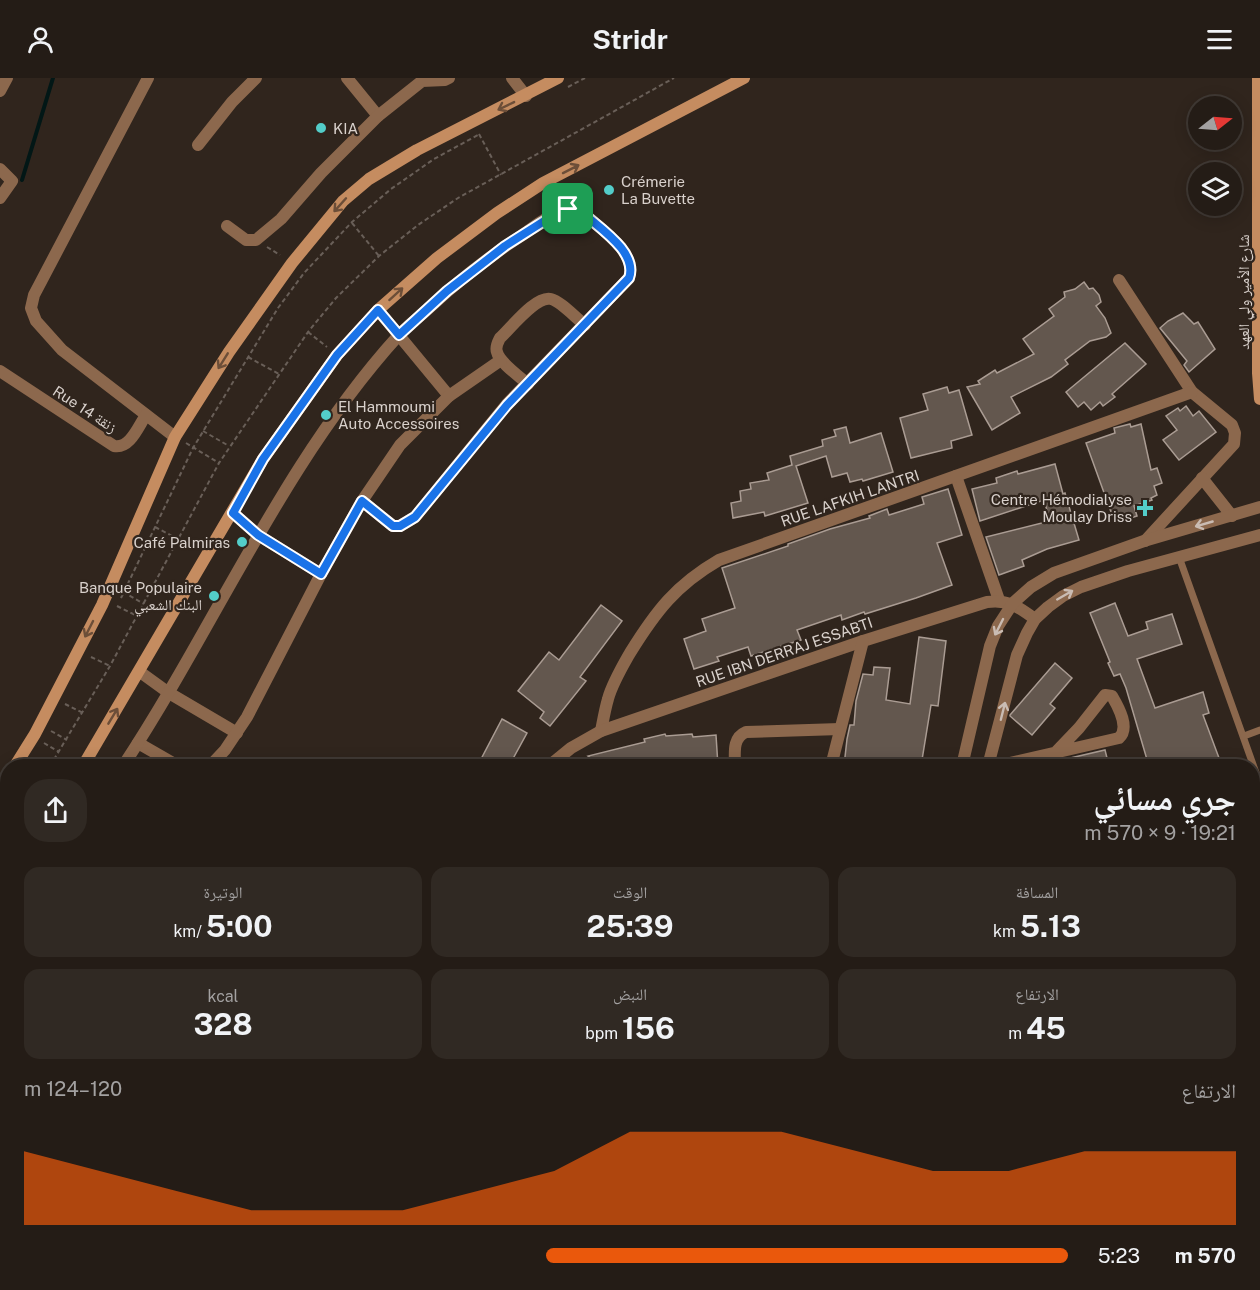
<!DOCTYPE html>
<html lang="ar">
<meta charset="utf-8">
<style>
:root{--surface:#241c16;--page:#302923;--text:#f1f3f6;--muted:#a3a1a1;--line:#413a35;--accent:#ea580c}
body{margin:0;font-family:"Public Sans","Noto Naskh Arabic",sans-serif;background:var(--page);color:var(--text);direction:rtl;height:100vh;display:flex;flex-direction:column;font-size:22px;white-space:nowrap}
*{box-sizing:border-box;margin:0}
p{font-size:20px;color:var(--muted)}
.icon{flex:none;width:33px;height:33px;fill:none;stroke:currentColor;stroke-width:2;stroke-linecap:round;stroke-linejoin:round}
.map{position:relative;flex:1;overflow:hidden;direction:ltr}
.drawer{position:absolute;left:0px;top:681px;width:1260px;height:531px;display:flex;flex-direction:column;background:var(--surface);border-radius:24px 24px 0 0;box-shadow:0 3px 15px #0003,0 0 0 2px var(--line);direction:rtl}
.drawer>*{flex:none}
.needle{width:39px;rotate:73deg}
.tools{position:absolute;left:1188px;top:18px;display:grid;gap:12px}
.tools a{display:grid;place-items:center;width:54px;height:54px;border-radius:50%;background:var(--surface);box-shadow:0 3px 15px #0003,0 0 0 2px var(--line);font-size:30px}
.pin{position:absolute;display:grid;place-items:center;width:51px;height:51px;color:#fff;margin:-26px;border-radius:12px;box-shadow:0 3px 9px #0006}
.round{display:grid;place-items:center;flex:none;width:63px;height:63px;border-radius:24px;background:var(--page)}
.headline{display:flex;align-items:center;justify-content:space-between;height:102px;padding:0 24px}
h1{font-size:33px;font-weight:700;line-height:45px}
.metrics{display:grid;grid-template-columns:repeat(3,1fr);gap:9px;height:102px;padding:6px 24px}
.metrics div{display:grid;align-content:center;border-radius:15px;background:var(--page);text-align:center}
.metrics b{font-size:30px;font-weight:700}
.metrics small{font-size:16px;font-weight:400}
.metrics p{font-size:16px}
.chart{height:168px;padding:12px 24px}
.chart p{display:flex;justify-content:space-between}
.chart svg{width:100%;height:108px;margin-top:6px;fill:var(--accent);opacity:.7}
ul{padding:0 24px;list-style:none;font-size:20px}
li{display:grid;grid-template-columns:96px 72px 1fr;align-items:center;height:45px}
li i{height:15px;border-radius:8px;background:var(--accent)}
header{display:flex;justify-content:space-between;align-items:center;height:78px;padding:0 24px;background:var(--surface);font-size:27px;font-weight:700}
.map>svg:first-child{display:block}
.lines{fill:none;stroke-linecap:round;stroke-linejoin:round}
.stream{stroke:#021716;stroke-width:4}
.building{fill:#63574e;stroke:#aa9c93;stroke-width:1.5}
.street-tunnel{stroke:#493f37;stroke-width:12;stroke-dasharray:12 6;stroke-linecap:butt}
.path{stroke:#695f58;stroke-width:2;stroke-dasharray:4.5 3;stroke-linecap:butt}
.lane{stroke:#8c684d;stroke-width:7}
.street{stroke:#8c684d;stroke-width:12}
.secondary{stroke:#c58c60;stroke-width:12}
.oneway{stroke:#6c4e38}
.oneway2{stroke:#cabcb3}
.route-casing{stroke:#fff;stroke-width:12}
.route{stroke:#1a73e8;stroke-width:8}
.poi-dot{fill:#53cdc9;stroke:#30251d;stroke-width:2}
.labels{text-anchor:middle;dominant-baseline:central;stroke-width:4.5;stroke-linejoin:round;paint-order:stroke}
.poi-label{font-size:15px;fill:#d9d1cc;stroke:#30251d;text-anchor:start}
.street-label{font-size:15px;fill:#d9d1cc;stroke:#30251d}
</style>
<header><svg class="icon" aria-label="menu" viewBox="0 0 24 24"><path d="M4 6h16M4 12h16M4 18h16"/></svg>Stridr<svg class="icon" aria-label="person" viewBox="0 0 24 24"><circle cx="12" cy="8" r="4"/><path d="M4 21q1-7 8-7t8 7"/></svg></header>
<div class="map">
<svg width="1260" height="1212" viewBox="0 0 1260 1212">
<rect width="100%" height="100%" fill="#30251d"/>
<g class="lines">
<path class="stream" d="M 22,102 L 53,0"/>
</g>
<g class="building">
<path d="M 1084,204 L 1089,211 L 1093,210 L 1099,217 L 1101,224 L 1096,228 L 1105,240 L 1111,255 L 1106,259 L 1090,263 L 1065,282 L 1068,286 L 1051,299 L 1011,319 L 1020,335 L 992,352 L 967,309 L 980,306 L 978,303 L 995,292 L 997,295 L 1034,276 L 1023,261 L 1054,238 L 1049,231 L 1065,219 L 1064,214 L 1075,211 Z"/>
<path d="M 1183,235 L 1194,246 L 1198,244 L 1215,271 L 1189,294 L 1184,287 L 1187,283 L 1160,250 L 1168,243 Z"/>
<path d="M 1125,265 L 1146,286 L 1112,316 L 1115,319 L 1103,328 L 1100,324 L 1091,332 L 1084,324 L 1078,329 L 1066,314 Z"/>
<path d="M 947,309 L 949,315 L 959,312 L 972,357 L 951,363 L 952,370 L 911,380 L 900,340 L 928,332 L 923,316 Z"/>
<path d="M 1186,328 L 1193,338 L 1199,333 L 1216,354 L 1179,382 L 1163,362 L 1177,352 L 1166,338 L 1178,330 L 1180,333 Z"/>
<path d="M 1130,346 L 1131,349 L 1141,346 L 1151,392 L 1157,390 L 1162,405 L 1154,408 L 1157,417 L 1151,420 L 1152,422 L 1134,428 L 1137,438 L 1115,445 L 1086,365 L 1115,355 L 1114,350 Z"/>
<path d="M 846,349 L 850,365 L 881,355 L 893,394 L 863,403 L 862,401 L 850,404 L 847,395 L 832,399 L 826,378 L 796,388 L 808,425 L 765,438 L 764,434 L 733,440 L 731,425 L 741,423 L 740,413 L 751,411 L 750,405 L 769,402 L 767,395 L 792,387 L 790,378 L 823,368 L 822,362 L 836,358 L 834,352 Z"/>
<path d="M 1055,386 L 1063,416 L 1065,415 L 1079,462 L 1047,471 L 1022,482 L 1024,488 L 999,497 L 986,459 L 1050,443 L 1044,422 L 980,443 L 972,411 L 997,405 L 996,400 L 1017,393 L 1018,396 Z"/>
<path d="M 948,411 L 962,457 L 937,465 L 952,507 L 916,520 L 865,536 L 864,534 L 842,542 L 841,537 L 797,552 L 801,562 L 751,578 L 748,569 L 717,579 L 719,583 L 694,591 L 684,561 L 706,553 L 702,541 L 735,530 L 722,490 L 788,468 L 788,466 L 830,451 L 870,440 L 869,438 L 887,431 L 889,437 L 924,426 L 922,419 Z"/>
<path d="M 1115,525 L 1128,558 L 1148,551 L 1146,544 L 1172,536 L 1182,566 L 1137,581 L 1155,630 L 1203,614 L 1209,635 L 1203,637 L 1222,688 L 1156,688 L 1154,683 L 1148,685 L 1126,610 L 1120,596 L 1114,598 L 1108,585 L 1110,584 L 1090,535 Z"/>
<path d="M 601,527 L 622,543 L 580,599 L 586,603 L 550,648 L 540,640 L 544,634 L 518,613 L 549,574 L 559,582 Z"/>
<path d="M 919,559 L 946,563 L 938,628 L 931,627 L 921,688 L 895,688 L 895,684 L 874,680 L 873,688 L 844,688 L 847,661 L 850,647 L 854,647 L 856,623 L 863,596 L 873,597 L 874,589 L 890,590 L 886,622 L 910,626 Z"/>
<path d="M 1055,585 L 1072,600 L 1050,626 L 1055,630 L 1032,657 L 1010,638 L 1010,637 Z"/>
<path d="M 502,641 L 527,655 L 509,688 L 485,688 L 479,685 Z"/>
<path d="M 665,656 L 666,658 L 692,656 L 693,659 L 716,657 L 718,688 L 589,688 L 593,682 L 588,678 L 645,664 L 644,661 Z"/>
<path d="M 1105,672 L 1109,688 L 1040,688 L 1040,687 Z"/>
</g>
<g class="lines">
<path class="street-tunnel" d="M 0,942 L 8,945"/>
<g class="path">
<path d="M 568,9 L 585,0"/>
<path d="M 479,56 L 501,97"/>
<path d="M 352,145 L 379,178"/>
<path d="M 267,169 L 280,177"/>
<path d="M 308,254 L 327,269"/>
<path d="M 248,279 L 279,296"/>
<path d="M 203,353 L 229,368"/>
<path d="M 186,365 L 219,385"/>
<path d="M 155,449 L 178,461"/>
<path d="M 123,514 L 144,526"/>
<path d="M 121,520 L 193,370 L 278,230 L 304,195 L 352,144 L 391,111 L 434,81 L 478,57"/>
<path d="M 117,528 L 137,538"/>
<path d="M 91,579 L 110,588"/>
<path d="M 65,626 L 83,635"/>
<path d="M 51,653 L 67,662"/>
<path d="M 44,665 L 59,674"/>
<path d="M 50,688 L 110,588 L 219,385 L 308,254 L 336,220 L 379,178 L 418,147 L 458,120 L 674,0"/>
<path d="M 0,738 L 8,725"/>
<path d="M 0,762 L 8,752"/>
<path d="M 693,1204 L 700,1212"/>
<path d="M 733,1212 L 739,1204"/>
</g>
<g class="lane">
<path d="M 1179,479 L 1260,706"/>
<path d="M 1244,658 L 1260,652"/>
</g>
<g class="street">
<path d="M 148,0 L 34,217 L 31,230 L 36,243 L 62,272 L 175,359"/>
<path d="M 347,0 L 378,38"/>
<path d="M 512,0 L 526,18"/>
<path d="M 0,13 L 7,0"/>
<path d="M 198,67 L 232,24 L 256,0"/>
<path d="M 0,91 L 12,103 L 0,120"/>
<path d="M 227,148 L 246,162 L 256,162 L 281,141 L 321,95 L 378,38 L 422,3 L 445,2 L 449,0"/>
<path d="M 1119,202 L 1192,314 L 1232,347 L 1235,355 L 1234,366 L 1145,463"/>
<path d="M 378,232 L 449,318"/>
<path d="M 0,293 L 114,368 C 130,371 138,349 146,337"/>
<path d="M 528,306 C 520,299 499,284 497,274 C 495,269 498,264 500,260 C 511,250 536,217 551,221 C 560,223 576,240 585,247"/>
<path d="M 956,398 L 999,522"/>
<path d="M 1202,400 L 1232,438"/>
<path d="M 233,435 L 258,457 L 321,496"/>
<path d="M 140,594 L 169,615 L 237,655"/>
<path d="M 601,653 C 603,643 605,631 608,621 C 612,606 622,589 630,575 C 656,533 676,507 719,482 L 1192,314"/>
<path d="M 138,665 L 178,688"/>
<path d="M 123,688 C 216,547 283,385 398,258 C 407,248 418,240 428,231 C 457,204 488,179 521,158 C 539,146 563,122 584,136 C 601,151 638,175 629,200 L 507,326 L 415,439 L 400,448 L 393,448 L 362,423"/>
<path d="M 210,688 L 225,672 L 247,639 L 321,496 L 362,423 L 400,367 L 449,318 L 501,282"/>
<path d="M 549,688 L 571,670 L 601,653 L 863,563 L 987,524 C 1008,521 1019,529 1035,541"/>
<path d="M 735,688 C 735,675 732,660 746,654 L 840,651"/>
<path d="M 831,688 L 863,563"/>
<path d="M 962,688 L 990,568 L 998,548 L 1013,525 L 1031,509 L 1054,495 L 1144,463 L 1260,429"/>
<path d="M 988,688 L 1017,577 L 1027,555 L 1035,541 L 1048,529 L 1063,518 L 1081,509 L 1128,493 L 1260,457"/>
<path d="M 997,688 L 1119,660 C 1130,650 1119,630 1112,618 L 1105,617 L 1079,650 L 1057,673"/>
<path d="M 0,871 L 8,876"/>
<path d="M 0,994 L 8,976"/>
<path d="M 1252,1048 L 1260,1056"/>
<path d="M 1252,1160 L 1260,1160"/>
<path d="M 96,1204 L 107,1212"/>
<path d="M 436,1204 L 437,1212"/>
<path d="M 605,1204 L 606,1212"/>
<path d="M 0,1212 L 8,1201"/>
<path d="M 171,1212 L 176,1204"/>
<path d="M 360,1212 L 361,1204"/>
<path d="M 848,1212 L 850,1204"/>
<path d="M 871,1212 L 873,1204"/>
<path d="M 1016,1212 L 1017,1204"/>
<path d="M 1097,1212 L 1099,1204"/>
<path d="M 1196,1212 L 1198,1204"/>
<path d="M 1260,1212 L 1260,1210"/>
</g>
<g class="secondary">
<path d="M 1258,0 L 1258,295 L 1260,321"/>
<path d="M 15,688 L 35,656 L 102,527 L 175,359 L 229,274 L 292,185 L 343,123 L 369,101 L 417,72 L 558,0"/>
<path d="M 83,688 L 263,381 L 337,277 L 378,232 L 437,180 L 497,135 L 543,105 L 744,0"/>
<path d="M 0,714 L 8,701"/>
<path d="M 0,812 L 5,830 L 0,851"/>
</g>
</g>
<defs><path id="oneway-shaft" d="M-6 0H5M1.5-3L5.5 0L1.5 3" fill="none" stroke-width="1.6" stroke-linecap="round" stroke-linejoin="round" transform="scale(1.5)"/></defs>
<g class="oneway">
<use href="#oneway-shaft" transform="translate(506 28) rotate(154)"/>
<use href="#oneway-shaft" transform="translate(571 91) rotate(-27)"/>
<use href="#oneway-shaft" transform="translate(340 127) rotate(132)"/>
<use href="#oneway-shaft" transform="translate(396 216) rotate(-42)"/>
<use href="#oneway-shaft" transform="translate(223 283) rotate(122)"/>
<use href="#oneway-shaft" transform="translate(89 551) rotate(117)"/>
<use href="#oneway-shaft" transform="translate(113 638) rotate(-59)"/>
</g>
<g class="oneway2">
<use href="#oneway-shaft" transform="translate(1204 446) rotate(164)"/>
<use href="#oneway-shaft" transform="translate(1065 517) rotate(-30)"/>
<use href="#oneway-shaft" transform="translate(999 549) rotate(117)"/>
<use href="#oneway-shaft" transform="translate(1003 633) rotate(-76)"/>
</g>
<g class="lines">
<g class="route-casing">
<path id="route" d="M 568,131 L 578,132 L 584,136 C 601,151 638,175 629,200 L 507,327 L 415,439 L 400,448 L 393,448 L 362,423 L 321,496 L 258,457 L 233,435 L 263,381 L 337,277 L 378,232 L 399,257 L 447,213 L 505,168 L 560,133 Z"/>
</g>
<use href="#route" class="route"/>
</g>
<g class="poi-dot">
<circle cx="321" cy="50" r="6"/>
<circle cx="609" cy="112" r="6"/>
<circle cx="326" cy="337" r="6"/>
<path d="M1142 421h6v6h6v6h-6v6h-6v-6h-6v-6h6z"/>
<circle cx="242" cy="464" r="6"/>
<circle cx="214" cy="518" r="6"/>
</g>
<g class="labels">
<g class="poi-label">
<text x="333" y="50">KIA</text>
<text x="621" y="103">Crémerie<tspan x="621" dy="17">La Buvette</tspan></text>
<text x="338" y="328">El Hammoumi<tspan x="338" dy="17">Auto Accessoires</tspan></text>
<text x="1132" y="421" text-anchor="end">Centre Hémodialyse<tspan x="1132" dy="17">Moulay Driss</tspan></text>
<text x="230" y="464" text-anchor="end">Café Palmiras</text>
<text x="202" y="509" text-anchor="end">Banque Populaire<tspan x="202" dy="17">البنك الشعبي</tspan></text>
</g>
<g class="street-label">
<text transform="translate(1243 214) rotate(-90)">شارع الأمير ولي العهد</text>
<text transform="translate(85 331) rotate(33)">Rue 14 زنقة</text>
<text transform="translate(850 420) rotate(-19)">RUE LAFKIH LANTRI</text>
<text transform="translate(784 574) rotate(-19)">RUE IBN DERRAJ ESSABTI</text>
</g>
</g>
</svg>
<div class="tools">
<a><svg class="needle" viewBox="-14 -14 28 28"><path d="M0-13l5 13h-10z" fill="#e53935"/><path d="M0 13l5-13h-10z" fill="#a3a1a1"/></svg></a>
<a><svg class="icon" aria-label="layers" viewBox="0 0 24 24"><path d="M12 4l9 5-9 5-9-5zM3 14l9 5 9-5"/></svg></a>
</div>
<div class="pin" style="left:568px;top:131px;background:#1e9e55"><svg class="icon" aria-label="arrive" viewBox="0 0 24 24"><path d="M6 21V4h12l-3 4 3 4H6"/></svg></div>
<section class="drawer">
<div class="headline"><div><h1>جري مسائي</h1><p>19:21 · 9 × 570 m</p></div><a class="round"><svg class="icon" aria-label="share" viewBox="0 0 24 24"><path d="M12 15V3M7 8l5-5 5 5M5 13v7h14v-7"/></svg></a></div>
<div class="metrics">
<div><p>المسافة</p><b>5.13<small> km</small></b></div>
<div><p>الوقت</p><b>25:39</b></div>
<div><p>الوتيرة</p><b>5:00<small> /km</small></b></div>
</div>
<div class="metrics">
<div><p>الارتفاع</p><b>45<small> m</small></b></div>
<div><p>النبض</p><b>156<small> bpm</small></b></div>
<div><p>kcal</p><b>328</b></div>
</div>
<div class="chart"><p><span>الارتفاع</span>120–124 m</p>
<svg viewBox="0 0 160 44" preserveAspectRatio="none"><path d="M0 44V14L10 22L20 30L30 38L40 38L50 38L60 30L70 22L80 6L90 6L100 6L110 14L120 22L130 22L140 14L150 14L160 14V44z"/></svg>
</div>
<ul>
<li><b>570 m</b>5:23<i style="width:50%"></i></li>
</ul>
</section>
</div>
